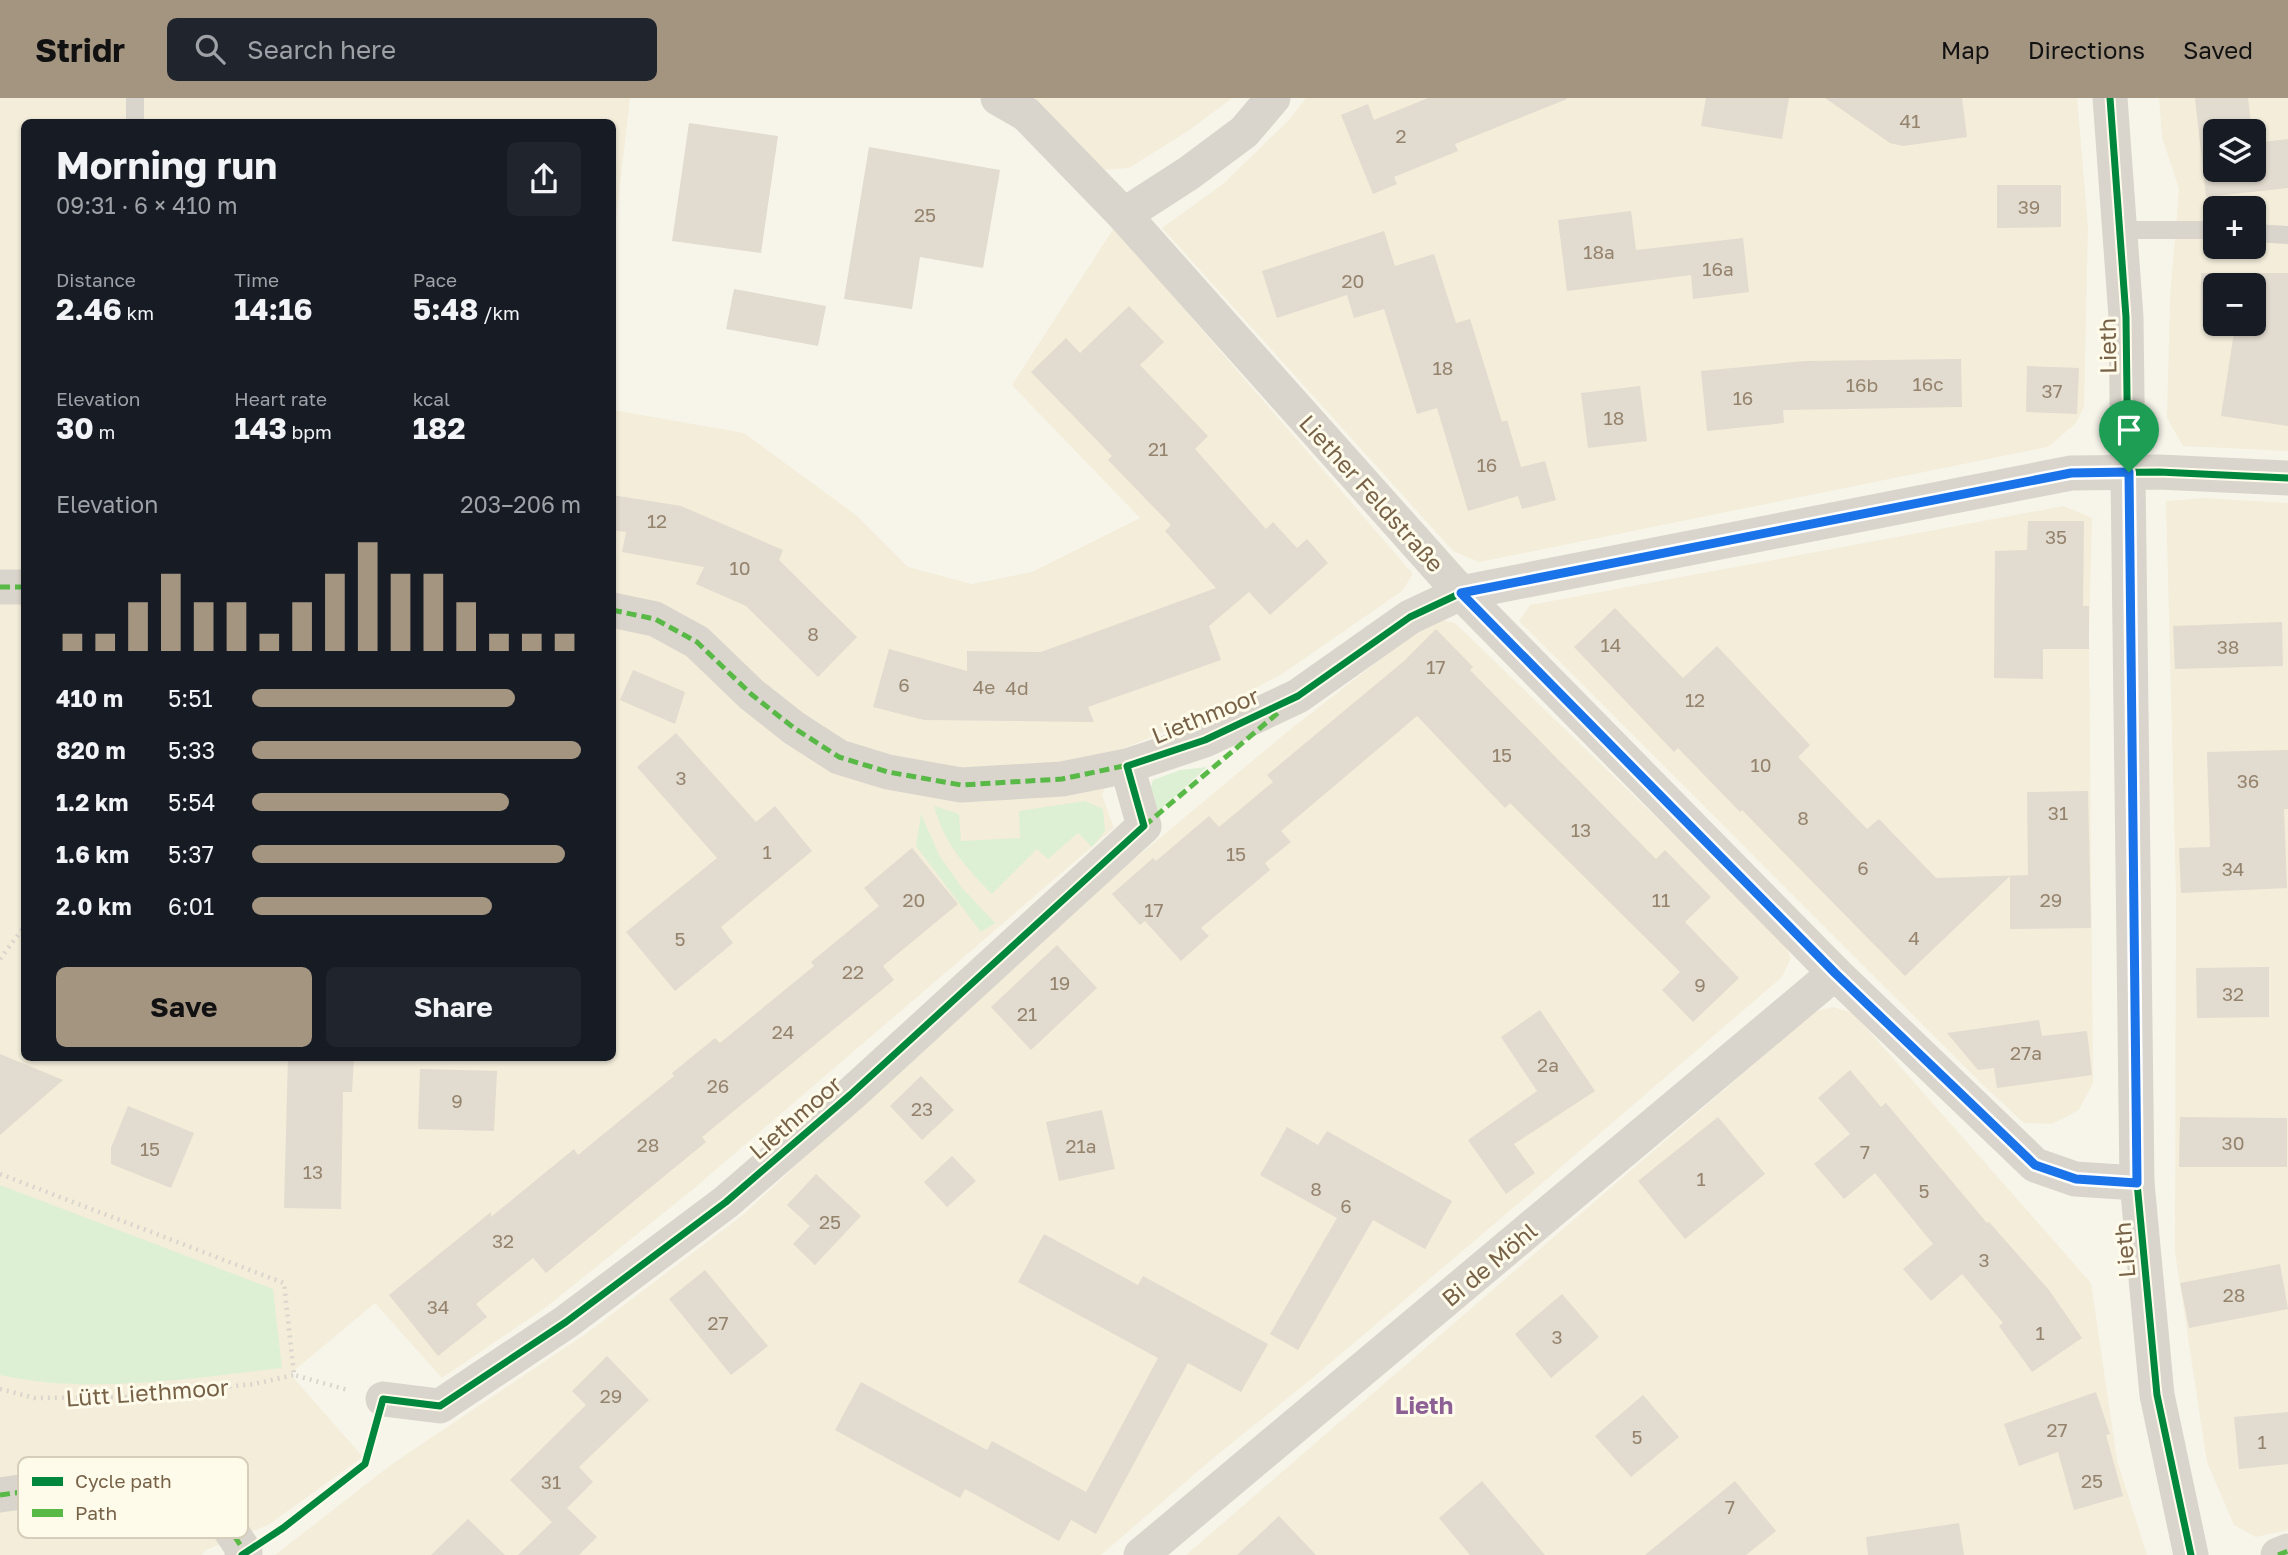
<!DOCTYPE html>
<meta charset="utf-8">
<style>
:root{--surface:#171b24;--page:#20242c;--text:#f1f3f6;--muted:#9ea1a6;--accent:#a49581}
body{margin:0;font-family:"Golos Text",sans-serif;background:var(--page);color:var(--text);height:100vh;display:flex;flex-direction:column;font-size:26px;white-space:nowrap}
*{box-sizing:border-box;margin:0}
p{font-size:23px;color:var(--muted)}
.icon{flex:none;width:38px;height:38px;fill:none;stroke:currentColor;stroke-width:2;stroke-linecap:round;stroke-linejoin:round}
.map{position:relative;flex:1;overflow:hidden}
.details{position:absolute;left:21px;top:21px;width:595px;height:942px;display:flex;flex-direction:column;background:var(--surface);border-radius:10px;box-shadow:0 2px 5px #0004}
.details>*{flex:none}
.tools{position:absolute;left:2203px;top:21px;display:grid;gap:14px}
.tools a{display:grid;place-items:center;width:63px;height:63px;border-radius:10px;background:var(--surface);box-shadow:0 2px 5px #0004;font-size:35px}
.pin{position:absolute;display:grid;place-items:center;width:60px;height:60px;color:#fff;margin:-72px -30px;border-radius:50% 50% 50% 0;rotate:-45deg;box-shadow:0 0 7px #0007}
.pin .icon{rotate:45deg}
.round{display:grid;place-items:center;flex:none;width:74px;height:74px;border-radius:10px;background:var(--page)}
.head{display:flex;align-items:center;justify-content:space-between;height:119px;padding:0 35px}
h1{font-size:38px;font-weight:700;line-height:52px}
.stats{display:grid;grid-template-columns:repeat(3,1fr);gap:10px;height:119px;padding:7px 35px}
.stats div{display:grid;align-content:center}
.stats b{font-size:30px;font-weight:700}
.stats small{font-size:19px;font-weight:400}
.stats p{font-size:19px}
.chart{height:196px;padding:14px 35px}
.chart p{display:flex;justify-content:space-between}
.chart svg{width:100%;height:126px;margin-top:7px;stroke:var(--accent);stroke-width:6}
.primary-button{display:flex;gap:14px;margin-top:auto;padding:14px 35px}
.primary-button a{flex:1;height:80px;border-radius:10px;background:var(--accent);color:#111;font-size:28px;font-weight:700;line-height:80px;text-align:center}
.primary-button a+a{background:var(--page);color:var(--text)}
ul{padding:0 35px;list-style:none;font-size:23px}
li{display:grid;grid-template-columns:112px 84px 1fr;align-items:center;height:52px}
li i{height:18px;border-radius:9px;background:var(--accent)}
header{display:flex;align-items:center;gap:42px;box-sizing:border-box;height:98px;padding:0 35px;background:var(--accent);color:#111}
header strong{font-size:33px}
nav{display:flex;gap:38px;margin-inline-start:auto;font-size:24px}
.search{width:490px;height:63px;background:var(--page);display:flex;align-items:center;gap:18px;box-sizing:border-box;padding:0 24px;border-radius:10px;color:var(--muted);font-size:26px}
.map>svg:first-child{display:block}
.residential{fill:#f3edda;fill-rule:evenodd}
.green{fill:#def0d4}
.building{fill:#e2dbcf;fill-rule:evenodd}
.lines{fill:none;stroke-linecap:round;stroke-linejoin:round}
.path{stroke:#dad5cd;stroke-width:4.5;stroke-dasharray:2 5;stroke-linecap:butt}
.lane{stroke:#dad5cc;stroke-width:18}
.street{stroke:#dad5cc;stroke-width:35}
.quiet{stroke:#58b947;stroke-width:5;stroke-dasharray:10 5;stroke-linecap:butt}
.cycleway-casing{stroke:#fffbeb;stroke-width:11}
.cycleway{stroke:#00873e;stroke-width:7}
.route-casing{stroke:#fff;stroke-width:14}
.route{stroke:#1a73e8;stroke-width:9}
.labels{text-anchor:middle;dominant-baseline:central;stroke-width:6;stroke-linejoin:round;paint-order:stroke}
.number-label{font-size:19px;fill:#94836d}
.street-label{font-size:23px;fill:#776248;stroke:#fffbeb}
.neighbourhood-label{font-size:24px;font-weight:bold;fill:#8c6094;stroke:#fffbeb}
.key{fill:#fffbeb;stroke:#d6cdba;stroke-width:2}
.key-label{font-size:19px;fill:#776248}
</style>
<header>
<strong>Stridr</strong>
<div class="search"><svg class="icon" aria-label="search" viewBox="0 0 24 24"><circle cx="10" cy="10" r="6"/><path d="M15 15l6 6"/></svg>Search here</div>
<nav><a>Map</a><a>Directions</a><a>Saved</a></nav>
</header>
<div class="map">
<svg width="2288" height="1457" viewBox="0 0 2288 1457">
<rect width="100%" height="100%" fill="#f7f5ea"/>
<g class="residential">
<path d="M 0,0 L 630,0 L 613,148 L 612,24 L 24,24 L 24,959 L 612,959 L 613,312 L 744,335 L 856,417 L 908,469 L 972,486 L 1032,474 L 1140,420 L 1012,287 L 1114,130 L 1413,476 L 1402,493 L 1282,576 L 1198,620 L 1122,651 L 1102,697 L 1114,730 L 691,1093 L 545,1210 L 442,1280 L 375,1205 L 290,1276 L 363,1359 L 268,1427 L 206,1452 L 201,1457 L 0,1457 Z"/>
<path d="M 1024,0 L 1232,0 L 1188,33 L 1129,70 L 1101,72 Z"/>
<path d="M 1306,0 L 2077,0 L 2088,129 L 2084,309 L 2076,325 L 2048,349 L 1479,464 L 1453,453 L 1162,130 L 1223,86 L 1288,23 Z"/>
<path d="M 2159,0 L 2288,0 L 2288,353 L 2183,348 L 2167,320 L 2170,200 L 2179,91 L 2162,39 ZM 2216,33 L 2254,33 L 2254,72 L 2216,72 ZM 2216,110 L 2254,110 L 2254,149 L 2216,149 ZM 2216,187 L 2254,187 L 2254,226 L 2216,226 Z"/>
<path d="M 2205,400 L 2288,405 L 2288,1432 L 2256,1439 L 2234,1427 L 2207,1364 L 2175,1154 L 2176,794 L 2166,403 Z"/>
<path d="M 2064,408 L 2092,420 L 2089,536 L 2093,985 L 2079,1012 L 2052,1026 L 2024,1025 L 1986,990 L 1519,523 L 1530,507 Z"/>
<path d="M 1433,520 L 1455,525 L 1781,840 L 1791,860 L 1782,879 L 1533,1093 L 1309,1283 L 1212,1361 L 1101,1457 L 275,1457 L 392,1366 L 587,1235 L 744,1116 L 1035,844 L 1287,634 Z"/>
<path d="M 1833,909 L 1853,915 L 2091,1185 L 2117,1362 L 2147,1457 L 1186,1457 L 1814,914 Z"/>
</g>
<g class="green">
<path d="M 1207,669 L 1159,713 L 1148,699 L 1153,682 L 1180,672 Z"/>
<path d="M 1085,703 L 1103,711 L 1105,733 L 1092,749 L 1078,735 L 1048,761 L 1037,751 L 992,796 C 966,770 944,745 934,708 L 959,716 L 961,743 L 1020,740 L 1019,713 Z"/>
<path d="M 921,716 L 939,757 L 962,790 L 995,825 L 981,834 L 916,748 Z"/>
<path d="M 0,1087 L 273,1191 L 282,1270 C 191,1280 91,1297 0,1277 Z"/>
</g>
<g class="building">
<path d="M 1428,0 L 1566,0 L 1567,1 L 1455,46 L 1458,53 L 1394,79 L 1397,86 L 1373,96 L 1341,17 L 1368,6 L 1374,22 Z"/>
<path d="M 1706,0 L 1789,0 L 1782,41 L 1701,28 Z"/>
<path d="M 1825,0 L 1962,0 L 1967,39 L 1903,48 L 1890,45 Z"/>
<path d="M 2195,0 L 2248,0 L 2252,33 L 2216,33 L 2216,72 L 2254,72 L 2254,45 L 2288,41 L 2288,90 L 2206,99 Z"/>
<path d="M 689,25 L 778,38 L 761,155 L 672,143 Z"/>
<path d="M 869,49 L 1000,72 L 983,170 L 920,159 L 912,211 L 844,201 Z"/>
<path d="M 1997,87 L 2061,87 L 2061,129 L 1997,130 Z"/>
<path d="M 1631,113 L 1636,152 L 1743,140 L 1749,194 L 1693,201 L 1691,177 L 1567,193 L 1558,122 Z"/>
<path d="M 1384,133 L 1395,168 L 1434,156 L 1456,225 L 1470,221 L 1502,324 L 1507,322 L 1521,369 L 1545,363 L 1556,402 L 1522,411 L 1518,398 L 1468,413 L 1437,310 L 1417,316 L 1384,211 L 1354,220 L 1347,197 L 1277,220 L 1262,173 Z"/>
<path d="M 2201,175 L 2288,175 L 2288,328 L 2221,318 L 2235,228 L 2202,228 ZM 2216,187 L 2254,187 L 2254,226 L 2216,226 Z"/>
<path d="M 734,191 L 826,208 L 818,248 L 726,231 Z"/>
<path d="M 1129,208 L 1164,244 L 1140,267 L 1208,338 L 1195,351 L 1266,431 L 1273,424 L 1297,450 L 1307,441 L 1328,465 L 1270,517 L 1249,494 L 1209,528 L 1221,562 L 1088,609 L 1094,624 L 924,622 L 873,609 L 889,551 L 967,573 L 967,553 L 1041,554 L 1216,490 L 1165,433 L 1171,427 L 1108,362 L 1112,358 L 1031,274 L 1066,240 L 1080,255 Z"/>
<path d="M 1961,261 L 1962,309 L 1783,312 L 1784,325 L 1707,333 L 1701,273 L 1805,263 Z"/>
<path d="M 2027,268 L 2079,270 L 2077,316 L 2026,314 Z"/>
<path d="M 1640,288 L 1647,343 L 1588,350 L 1581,295 Z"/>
<path d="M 612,397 L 681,408 L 783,452 L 779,462 L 857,539 L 818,579 L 746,508 L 696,486 L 704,469 L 622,454 L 626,434 L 612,432 Z"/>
<path d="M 2028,423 L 2084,423 L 2083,508 L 2089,508 L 2089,551 L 2043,551 L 2043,581 L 1994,580 L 1995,453 L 2027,452 Z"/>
<path d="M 1615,510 L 1683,580 L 1717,548 L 1810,647 L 1798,659 L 1867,731 L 1879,721 L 1936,780 L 2028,777 L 2027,694 L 2088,693 L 2091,830 L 2010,831 L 2010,778 L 1905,878 L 1742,712 L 1740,714 L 1678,650 L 1674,654 L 1574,549 Z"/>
<path d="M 2282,524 L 2283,568 L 2175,571 L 2173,528 Z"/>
<path d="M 1436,531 L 1473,569 L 1470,572 L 1656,761 L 1665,752 L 1711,799 L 1685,824 L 1739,880 L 1693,924 L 1662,892 L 1680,874 L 1510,705 L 1505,710 L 1417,618 L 1281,733 L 1291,744 L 1265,765 L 1270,772 L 1201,830 L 1209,838 L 1181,863 L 1145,823 L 1140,827 L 1112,796 L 1153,760 L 1156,763 L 1209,718 L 1219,729 L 1273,684 L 1267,677 L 1404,563 Z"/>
<path d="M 633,572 L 685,594 L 675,626 L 620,602 Z"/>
<path d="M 676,635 L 756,724 L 775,708 L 812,753 L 721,829 L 733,845 L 675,893 L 626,834 L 717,760 L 637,669 Z"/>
<path d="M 2288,652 L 2288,711 L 2284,711 L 2287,790 L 2181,795 L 2179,750 L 2210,749 L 2207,654 Z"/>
<path d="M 912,750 L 958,806 L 883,868 L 894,882 L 702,1039 L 706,1044 L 546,1175 L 533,1160 L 476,1206 L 487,1219 L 438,1258 L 389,1197 L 491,1114 L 491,1119 L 574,1051 L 578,1057 L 674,978 L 672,975 L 715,940 L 720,945 L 814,868 L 811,864 L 879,808 L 864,790 Z"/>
<path d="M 1057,847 L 1097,890 L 1031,952 L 991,909 Z"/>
<path d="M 2269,869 L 2269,919 L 2197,920 L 2196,870 Z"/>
<path d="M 1540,912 L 1595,993 L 1514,1046 L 1535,1075 L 1506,1096 L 1468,1042 L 1537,993 L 1501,939 Z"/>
<path d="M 2039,922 L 2042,938 L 2087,933 L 2092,977 L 1997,990 L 1994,970 L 1978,972 L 1947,935 Z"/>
<path d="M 0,956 L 63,982 L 0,1037 Z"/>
<path d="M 288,959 L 354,959 L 352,994 L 343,994 L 341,1111 L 284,1110 Z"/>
<path d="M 420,971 L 497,973 L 494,1033 L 418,1031 Z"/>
<path d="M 1850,972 L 1881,1009 L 1886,1005 L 1987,1125 L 1989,1124 L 2049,1192 L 2082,1240 L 2032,1274 L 1999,1228 L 2003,1225 L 1962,1176 L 1931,1203 L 1903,1171 L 1933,1146 L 1875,1075 L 1844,1101 L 1814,1066 L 1850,1036 L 1818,1000 Z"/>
<path d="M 921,978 L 954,1012 L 922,1042 L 890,1008 Z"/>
<path d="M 128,1008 L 194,1035 L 171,1090 L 111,1066 L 111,1050 Z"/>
<path d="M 1102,1012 L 1115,1071 L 1059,1083 L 1046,1024 Z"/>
<path d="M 1718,1019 L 1765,1076 L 1685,1141 L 1638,1083 Z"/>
<path d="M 2180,1019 L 2287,1020 L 2287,1069 L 2179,1069 Z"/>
<path d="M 1287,1029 L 1318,1047 L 1327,1033 L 1452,1103 L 1425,1151 L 1373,1122 L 1298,1252 L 1270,1236 L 1337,1120 L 1260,1077 Z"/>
<path d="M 952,1058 L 976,1083 L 947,1109 L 924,1084 Z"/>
<path d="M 816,1076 L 861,1118 L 815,1167 L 793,1146 L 810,1128 L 787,1107 Z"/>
<path d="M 1044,1136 L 1138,1187 L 1143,1178 L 1268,1246 L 1241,1294 L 1188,1265 L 1096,1436 L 1071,1422 L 1059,1443 L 965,1391 L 960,1400 L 835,1332 L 861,1284 L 987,1352 L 992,1343 L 1086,1394 L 1158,1260 L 1018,1184 Z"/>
<path d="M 2280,1166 L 2288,1211 L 2189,1230 L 2180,1185 Z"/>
<path d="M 705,1172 L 768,1248 L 731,1277 L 669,1201 Z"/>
<path d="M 1562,1196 L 1599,1239 L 1551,1280 L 1515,1236 Z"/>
<path d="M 607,1258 L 649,1302 L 579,1369 L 593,1384 L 558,1419 L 567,1410 L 597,1439 L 579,1457 L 518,1457 L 552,1424 L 510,1382 L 586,1307 L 572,1293 Z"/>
<path d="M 2096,1294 L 2110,1336 L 2106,1337 L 2123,1398 L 2074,1412 L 2058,1354 L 2019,1368 L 2004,1326 Z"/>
<path d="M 1643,1297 L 1679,1339 L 1631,1379 L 1595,1338 Z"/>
<path d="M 2288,1314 L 2288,1366 L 2239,1371 L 2234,1319 Z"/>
<path d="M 1482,1383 L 1545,1457 L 1470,1457 L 1439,1420 Z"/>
<path d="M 1735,1383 L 1776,1433 L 1746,1457 L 1645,1457 Z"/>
<path d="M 1279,1418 L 1316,1457 L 1237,1457 Z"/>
<path d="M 468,1421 L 505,1457 L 431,1457 Z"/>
<path d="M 1959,1425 L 1964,1457 L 1868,1457 L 1866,1439 Z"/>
</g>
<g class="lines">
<g class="path">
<path d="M 0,861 L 24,829"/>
<path d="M 0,1076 L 284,1185 L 294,1277 L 348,1292"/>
<path d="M 0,1291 L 35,1300 L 128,1299 L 254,1286 L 294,1277"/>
</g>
<g class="lane">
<path d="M 135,0 L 135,24"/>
<path d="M 2121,132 L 2216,132"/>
<path d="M 2254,135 L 2288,137"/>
</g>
<g class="street">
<path d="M 998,0 L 1026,16 L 1124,117 L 1461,495 L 1835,875 L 2035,1067 L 2075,1081 L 2137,1085"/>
<path d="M 2110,0 L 2126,219 L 2137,1085 L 2157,1297 L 2191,1457"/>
<path d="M 1124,117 L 1189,75 L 1244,34 L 1273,0"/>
<path d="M 0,489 L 24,489"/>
<path d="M 612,512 L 655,521 L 697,544 L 751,596 L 794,630 L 839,659 L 888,674 L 961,687 L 1062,681 L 1127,668 L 1205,642 L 1298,598 L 1410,519 L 1461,495 L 2071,375 L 2159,374 L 2288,380"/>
<path d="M 383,1301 L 440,1308 L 566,1224 L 726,1104 L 850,997 L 1144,728 L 1127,668"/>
<path d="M 0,1397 L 114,1381 L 175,1391 L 219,1415 L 245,1454 L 242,1457"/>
<path d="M 1141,1457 L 1835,875"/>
<path d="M 2278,1457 L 2288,1453"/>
</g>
<g class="quiet">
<path d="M 0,489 L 24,489"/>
<path d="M 612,512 L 655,521 L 697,544 L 751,596 L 794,630 L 839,659 L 888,674 L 961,687 L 1062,681 L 1133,666"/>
<path d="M 1144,728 L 1279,614"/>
<path d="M 0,1397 L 114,1381 L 175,1391 L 219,1415 L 245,1454 L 250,1451"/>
<path d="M 2278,1457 L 2288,1453"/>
</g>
<g class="cycleway-casing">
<g id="cycleway">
<path d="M 2110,0 L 2126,219 L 2137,1085 L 2157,1297 L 2191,1457"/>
<path d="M 242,1457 L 283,1430 L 365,1366 L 383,1301 L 440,1308 L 566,1224 L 726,1104 L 850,997 L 1144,728 L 1127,668 L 1205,642 L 1298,598 L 1410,519 L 1461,495 L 2071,375 L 2159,374 L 2288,380"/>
</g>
</g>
<use href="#cycleway" class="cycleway"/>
</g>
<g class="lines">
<g class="route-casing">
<path id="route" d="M 2129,374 L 2137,1085 L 2076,1081 L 2035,1067 L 1835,875 L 1461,495 L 2071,375 Z"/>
</g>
<use href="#route" class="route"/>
</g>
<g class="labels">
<g class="number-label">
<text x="1910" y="22">41</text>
<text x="1401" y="37">2</text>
<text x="2029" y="108">39</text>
<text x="925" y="116">25</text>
<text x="1599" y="153">18a</text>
<text x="1718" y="170">16a</text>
<text x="1353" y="182">20</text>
<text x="1443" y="269">18</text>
<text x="1928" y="285">16c</text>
<text x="1862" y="286">16b</text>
<text x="2052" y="292">37</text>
<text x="1743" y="299">16</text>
<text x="1614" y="319">18</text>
<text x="1158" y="350">21</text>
<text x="1487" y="366">16</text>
<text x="657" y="422">12</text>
<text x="2056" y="438">35</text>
<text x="740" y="469">10</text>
<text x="813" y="535">8</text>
<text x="1611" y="546">14</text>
<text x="2228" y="548">38</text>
<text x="1436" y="568">17</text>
<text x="904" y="586">6</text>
<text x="984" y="588">4e</text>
<text x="1017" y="589">4d</text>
<text x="1695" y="601">12</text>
<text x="1502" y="656">15</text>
<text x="1761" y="666">10</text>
<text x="681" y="679">3</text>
<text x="2248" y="682">36</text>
<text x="2058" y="714">31</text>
<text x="1803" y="719">8</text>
<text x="1581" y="731">13</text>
<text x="767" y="753">1</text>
<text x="1236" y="755">15</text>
<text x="1863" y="769">6</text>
<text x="2233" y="770">34</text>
<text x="914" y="801">20</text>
<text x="1661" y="801">11</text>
<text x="2051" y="801">29</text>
<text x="1154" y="811">17</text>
<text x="1914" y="839">4</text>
<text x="680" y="840">5</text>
<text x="853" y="873">22</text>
<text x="1060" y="884">19</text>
<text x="1700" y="886">9</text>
<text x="2233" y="895">32</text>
<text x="1027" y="915">21</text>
<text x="783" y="933">24</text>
<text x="2026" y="954">27a</text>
<text x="1548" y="966">2a</text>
<text x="718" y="987">26</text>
<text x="457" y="1002">9</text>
<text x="922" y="1010">23</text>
<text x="2233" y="1044">30</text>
<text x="648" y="1046">28</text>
<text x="1081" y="1047">21a</text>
<text x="150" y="1050">15</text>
<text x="1865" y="1053">7</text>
<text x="313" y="1073">13</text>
<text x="1701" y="1080">1</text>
<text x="1316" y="1090">8</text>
<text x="1924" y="1092">5</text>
<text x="1346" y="1107">6</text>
<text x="830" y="1123">25</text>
<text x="503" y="1142">32</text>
<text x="1984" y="1161">3</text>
<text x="2234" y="1196">28</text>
<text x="438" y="1208">34</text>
<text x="718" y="1224">27</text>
<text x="2040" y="1234">1</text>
<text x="1557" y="1238">3</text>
<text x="611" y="1297">29</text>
<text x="2057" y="1331">27</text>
<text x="1637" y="1338">5</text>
<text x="2262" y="1343">1</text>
<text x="2092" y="1382">25</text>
<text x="551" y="1383">31</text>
<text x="1730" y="1408">7</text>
</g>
<g class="street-label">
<text transform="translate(2107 248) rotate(-91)">Lieth</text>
<text transform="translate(1372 395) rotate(48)">Liether Feldstraße</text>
<text transform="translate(1205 617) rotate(-22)">Liethmoor</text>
<text transform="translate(795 1019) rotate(-41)">Liethmoor</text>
<text transform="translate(2124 1152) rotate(-95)">Lieth</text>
<text transform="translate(1489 1166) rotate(-40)">Bi de Möhl</text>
<text transform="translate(147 1294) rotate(-4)">Lütt Liethmoor</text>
</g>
<g class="neighbourhood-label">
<text x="1424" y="1306">Lieth</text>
</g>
</g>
<rect x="18" y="1359" width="230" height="81" rx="10" class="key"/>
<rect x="32" y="1379" width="31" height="9" fill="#00873e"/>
<rect x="32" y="1411" width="31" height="8" fill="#58b947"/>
<g class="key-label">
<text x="75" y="1390">Cycle path</text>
<text x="75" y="1422">Path</text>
</g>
</svg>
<div class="tools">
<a><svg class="icon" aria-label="layers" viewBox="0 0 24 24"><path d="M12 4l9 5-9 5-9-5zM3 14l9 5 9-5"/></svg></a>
<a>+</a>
<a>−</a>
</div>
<div class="pin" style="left:2129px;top:374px;background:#1e9e55"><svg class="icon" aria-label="arrive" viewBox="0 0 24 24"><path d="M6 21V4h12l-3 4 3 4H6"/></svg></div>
<section class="details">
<div class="head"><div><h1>Morning run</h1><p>09:31 · 6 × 410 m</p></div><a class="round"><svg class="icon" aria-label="share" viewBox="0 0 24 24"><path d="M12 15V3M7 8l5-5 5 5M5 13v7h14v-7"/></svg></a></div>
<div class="stats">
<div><p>Distance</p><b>2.46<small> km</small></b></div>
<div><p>Time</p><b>14:16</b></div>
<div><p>Pace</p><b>5:48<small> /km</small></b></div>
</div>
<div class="stats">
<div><p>Elevation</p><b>30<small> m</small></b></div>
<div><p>Heart rate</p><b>143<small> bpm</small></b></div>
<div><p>kcal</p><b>182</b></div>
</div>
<div class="chart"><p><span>Elevation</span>203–206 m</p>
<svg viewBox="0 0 160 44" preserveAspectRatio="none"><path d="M5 44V38M15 44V38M25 44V27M35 44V17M45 44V27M55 44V27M65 44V38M75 44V27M85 44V17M95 44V6M105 44V17M115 44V17M125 44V27M135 44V38M145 44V38M155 44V38"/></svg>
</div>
<ul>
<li><b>410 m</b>5:51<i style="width:80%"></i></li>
<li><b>820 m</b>5:33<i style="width:100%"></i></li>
<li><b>1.2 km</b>5:54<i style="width:78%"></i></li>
<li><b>1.6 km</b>5:37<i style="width:95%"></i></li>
<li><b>2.0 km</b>6:01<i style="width:73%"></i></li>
</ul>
<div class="primary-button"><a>Save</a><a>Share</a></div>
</section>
</div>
